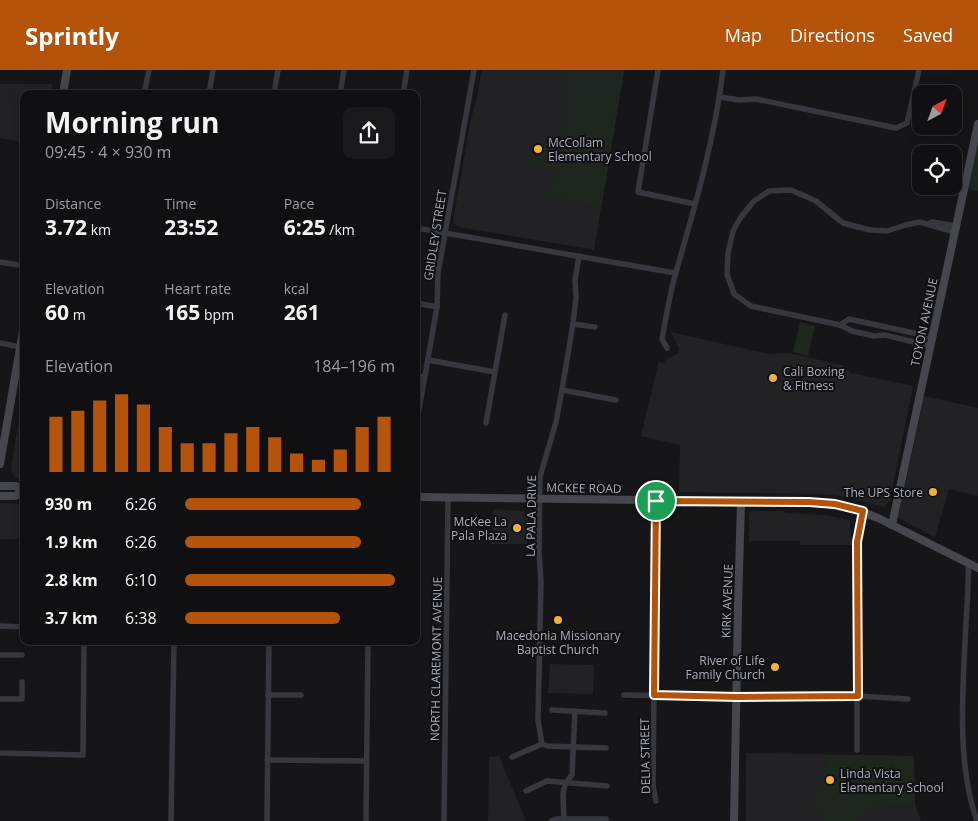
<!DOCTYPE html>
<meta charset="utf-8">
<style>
:root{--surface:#101012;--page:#19191b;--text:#f1f3f6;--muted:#9c9d9f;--line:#303032;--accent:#b45309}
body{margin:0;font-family:"Open Sans",sans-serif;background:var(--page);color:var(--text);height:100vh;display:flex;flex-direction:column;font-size:19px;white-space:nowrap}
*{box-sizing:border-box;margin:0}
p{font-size:16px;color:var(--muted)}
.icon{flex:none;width:28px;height:28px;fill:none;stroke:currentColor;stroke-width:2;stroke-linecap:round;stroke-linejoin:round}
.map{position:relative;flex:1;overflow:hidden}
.sheet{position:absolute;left:20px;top:20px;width:400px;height:555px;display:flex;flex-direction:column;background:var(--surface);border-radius:10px;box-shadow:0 2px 12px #0003,0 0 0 1px var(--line)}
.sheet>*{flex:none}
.needle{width:32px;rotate:41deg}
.fabs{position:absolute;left:912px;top:15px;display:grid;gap:10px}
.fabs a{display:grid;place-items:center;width:50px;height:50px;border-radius:10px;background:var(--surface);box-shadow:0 2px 12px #0003,0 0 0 1px var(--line);font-size:25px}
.pin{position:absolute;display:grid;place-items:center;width:42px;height:42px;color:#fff;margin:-21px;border:2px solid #fff;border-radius:50%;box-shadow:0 1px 5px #0007}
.round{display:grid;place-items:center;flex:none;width:52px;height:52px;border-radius:10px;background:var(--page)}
.head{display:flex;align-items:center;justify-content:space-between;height:85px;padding:0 25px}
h1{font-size:28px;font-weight:700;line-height:38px}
.figures{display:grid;grid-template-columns:repeat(3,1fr);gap:8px;height:85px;padding:5px 25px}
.figures div{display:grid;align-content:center}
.figures b{font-size:21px;font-weight:700}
.figures small{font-size:14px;font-weight:400}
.figures p{font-size:14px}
.chart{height:140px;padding:10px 25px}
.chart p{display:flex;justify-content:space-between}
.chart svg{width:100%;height:90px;margin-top:5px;stroke:var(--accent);stroke-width:6}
ul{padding:0 25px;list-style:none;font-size:16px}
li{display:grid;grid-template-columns:80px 60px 1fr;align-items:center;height:38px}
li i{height:12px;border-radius:6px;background:var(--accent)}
header{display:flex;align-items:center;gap:30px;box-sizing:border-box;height:70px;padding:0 25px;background:var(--accent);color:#fff}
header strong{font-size:24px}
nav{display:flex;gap:28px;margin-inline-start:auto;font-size:18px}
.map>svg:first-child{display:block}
.built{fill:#222225}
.green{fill:#1e261f}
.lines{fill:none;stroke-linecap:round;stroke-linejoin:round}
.street{stroke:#37383d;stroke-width:5.5}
.secondary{stroke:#45474d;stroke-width:8}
.route-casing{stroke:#fff;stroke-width:10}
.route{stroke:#b45309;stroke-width:6}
.poi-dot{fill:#f2b134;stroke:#111113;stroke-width:2}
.labels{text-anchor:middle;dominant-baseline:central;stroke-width:4;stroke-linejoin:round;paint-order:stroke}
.poi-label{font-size:12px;fill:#a8adb8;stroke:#111113;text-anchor:start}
.street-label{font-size:12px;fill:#a8adb8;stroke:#111113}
</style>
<header>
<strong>Sprintly</strong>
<nav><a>Map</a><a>Directions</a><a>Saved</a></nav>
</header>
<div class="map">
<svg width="978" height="751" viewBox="0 0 978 751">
<rect width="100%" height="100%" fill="#161618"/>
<g class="built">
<path d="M 482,0 L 624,0 L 594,180 L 459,157 L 454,154 L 453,151 L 471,49 L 476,31 Z"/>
<path d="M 0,14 L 52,14 L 51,24 L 24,24 L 24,72 L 0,68 Z"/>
<path d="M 671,262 L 769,284 L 789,283 L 842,295 L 852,303 L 913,316 L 890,430 L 883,437 L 848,427 L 820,424 L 679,422 L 680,375 L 641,366 L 659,291 L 665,294 L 667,289 L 677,284 L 679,279 Z"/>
<path d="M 924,326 L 978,338 L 978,426 L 949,419 L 935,467 L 898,448 Z"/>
<path d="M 20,343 L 24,343 L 24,409 L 16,408 L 13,405 L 11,397 Z"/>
<path d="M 0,433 L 24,434 L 24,469 L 0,469 Z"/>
<path d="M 493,439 L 523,441 L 528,446 L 527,474 L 492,474 Z"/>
<path d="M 749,441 L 784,441 L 785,443 L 825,445 L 849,450 L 853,475 L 800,475 L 800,471 L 749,471 Z"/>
<path d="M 550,594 L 594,595 L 593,624 L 548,623 Z"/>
<path d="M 746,683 L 914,686 L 915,734 L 921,751 L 746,751 Z"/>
<path d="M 499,686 L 526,751 L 488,751 L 489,687 Z"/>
</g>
<g class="green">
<path d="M 556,0 L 624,0 L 601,138 L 550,127 L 556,85 L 553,100 L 534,97 L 537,77 L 557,81 L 560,68 L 561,6 Z"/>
<path d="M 978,71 L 978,121 L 967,119 Z"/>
<path d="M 800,252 L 815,256 L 808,286 L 793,282 Z"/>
<path d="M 827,685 L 914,686 L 915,734 L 879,737 L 858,751 L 823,751 L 810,731 L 828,706 Z"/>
</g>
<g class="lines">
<g class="street">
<path d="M 658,0 L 638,122 L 695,134"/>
<path d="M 63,21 L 83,24"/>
<path d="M 144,24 L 149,0"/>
<path d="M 209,24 L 213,0"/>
<path d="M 274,24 L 278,0"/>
<path d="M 340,24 L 344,0"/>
<path d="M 403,24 L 407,0"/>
<path d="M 720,27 L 739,30 L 756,29 L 896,58 L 907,53 L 919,0"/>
<path d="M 929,154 L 932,152 L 956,156"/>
<path d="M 416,158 L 675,203"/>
<path d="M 579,186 L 575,210 L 576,228 L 573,254 L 562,320 L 556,352 L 540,407 L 539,482 L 541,511 L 538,650 L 542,674 L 547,676 L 606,678"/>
<path d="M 0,192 L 24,196"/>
<path d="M 416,233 L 437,237"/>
<path d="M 573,254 L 595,257"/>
<path d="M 840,255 L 849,249 L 932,267"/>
<path d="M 0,273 L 20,277"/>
<path d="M 930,276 L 885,265 L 874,266 L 852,261 L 840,255 L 751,236 L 734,224 L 727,204 L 728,183 L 733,161 L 741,147 L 754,131 L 769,121 L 791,120 L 816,131 L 843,153 L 870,160 L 887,161 L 906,155 L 920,152 L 954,162"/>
<path d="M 667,278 L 662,269 C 666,247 670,223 676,202 C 695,136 715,68 723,0"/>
<path d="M 428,290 L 495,302"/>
<path d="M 15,306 L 24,306"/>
<path d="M 416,306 L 424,307"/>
<path d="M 562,320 L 616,330"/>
<path d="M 486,353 L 505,245"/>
<path d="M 416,392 L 418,345 L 437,237 L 438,203 L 474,0"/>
<path d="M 968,492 C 969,513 967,533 966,553 C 963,615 956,693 977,751"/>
<path d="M 0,556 L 24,557"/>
<path d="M 0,585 L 22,585"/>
<path d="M 268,625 L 301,625"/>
<path d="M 624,625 L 737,627 L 858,626 L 908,629"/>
<path d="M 0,629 L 22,629 L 22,612"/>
<path d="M 552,640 L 605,643"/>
<path d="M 857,680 L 857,472 L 863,441"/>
<path d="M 0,683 L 83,685 L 84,571"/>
<path d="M 512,687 L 542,674"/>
<path d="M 267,690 L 366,691"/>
<path d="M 526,721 L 547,711 L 607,716"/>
<path d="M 656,731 L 653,716 L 656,431"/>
<path d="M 171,751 L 174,571"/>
<path d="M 267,751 L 269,571"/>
<path d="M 366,751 L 368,571"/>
<path d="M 444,751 L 448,428"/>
<path d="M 551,751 L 556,749 L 606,749"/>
<path d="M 564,751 L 563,724 L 565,714 L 572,705 L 575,641"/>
</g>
<g class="secondary">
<path d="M 63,24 L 67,0"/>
<path d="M 0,394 L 24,255"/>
<path d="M 0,416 L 16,416 L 23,422"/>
<path d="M 0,426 L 15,426 L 24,422"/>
<path d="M 416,427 L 809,432 C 834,434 855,438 878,448 L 978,498"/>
<path d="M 892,455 L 978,54"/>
<path d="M 734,751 L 738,537 L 741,432"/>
</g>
</g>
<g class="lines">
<g class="route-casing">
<path id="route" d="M 656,431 L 809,432 L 835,434 L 863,441 L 857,472 L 858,626 L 737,627 L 654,625 Z"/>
</g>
<use href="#route" class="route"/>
</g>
<g class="poi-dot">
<circle cx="538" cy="79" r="5"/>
<circle cx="773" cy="308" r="5"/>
<circle cx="933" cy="422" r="5"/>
<circle cx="517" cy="458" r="5"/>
<circle cx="558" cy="550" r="5"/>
<circle cx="775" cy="597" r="5"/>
<circle cx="830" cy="710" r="5"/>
</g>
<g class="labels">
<g class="poi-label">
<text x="548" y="72">McCollam<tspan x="548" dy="14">Elementary School</tspan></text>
<text x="783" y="301">Cali Boxing<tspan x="783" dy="14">&amp; Fitness</tspan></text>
<text x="923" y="422" text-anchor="end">The UPS Store</text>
<text x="507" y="451" text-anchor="end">McKee La<tspan x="507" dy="14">Pala Plaza</tspan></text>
<text x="558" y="565" text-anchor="middle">Macedonia Missionary<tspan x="558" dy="14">Baptist Church</tspan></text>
<text x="765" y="590" text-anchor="end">River of Life<tspan x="765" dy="14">Family Church</tspan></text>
<text x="840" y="703">Linda Vista<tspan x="840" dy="14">Elementary School</tspan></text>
</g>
<g class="street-label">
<text transform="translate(435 165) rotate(-81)">GRIDLEY STREET</text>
<text transform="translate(924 252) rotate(-78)">TOYON AVENUE</text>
<text transform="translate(584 418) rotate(1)">MCKEE ROAD</text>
<text transform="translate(531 446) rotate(-89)">LA PALA DRIVE</text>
<text transform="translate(727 531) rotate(-88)">KIRK AVENUE</text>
<text transform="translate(436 589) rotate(-89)">NORTH CLAREMONT AVENUE</text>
<text transform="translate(645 686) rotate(-91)">DELIA STREET</text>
</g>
</g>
</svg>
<div class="fabs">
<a><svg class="needle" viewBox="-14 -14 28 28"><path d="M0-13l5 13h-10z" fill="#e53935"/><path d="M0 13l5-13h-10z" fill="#9c9d9f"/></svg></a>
<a><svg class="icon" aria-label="locate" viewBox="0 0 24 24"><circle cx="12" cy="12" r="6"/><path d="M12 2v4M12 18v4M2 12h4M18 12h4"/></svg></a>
</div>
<div class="pin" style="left:656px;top:431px;background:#1e9e55"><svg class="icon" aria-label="arrive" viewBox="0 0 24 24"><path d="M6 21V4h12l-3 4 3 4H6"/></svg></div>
<section class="sheet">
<div class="head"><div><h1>Morning run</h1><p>09:45 · 4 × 930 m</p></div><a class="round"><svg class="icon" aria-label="share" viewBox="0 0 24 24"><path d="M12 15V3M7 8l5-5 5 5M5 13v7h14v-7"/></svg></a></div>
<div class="figures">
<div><p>Distance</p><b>3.72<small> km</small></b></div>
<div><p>Time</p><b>23:52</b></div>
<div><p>Pace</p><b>6:25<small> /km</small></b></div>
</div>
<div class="figures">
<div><p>Elevation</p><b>60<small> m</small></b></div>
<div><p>Heart rate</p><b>165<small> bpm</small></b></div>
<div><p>kcal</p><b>261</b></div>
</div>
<div class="chart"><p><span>Elevation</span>184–196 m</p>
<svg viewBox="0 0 160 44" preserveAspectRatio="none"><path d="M5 44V17M15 44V14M25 44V9M35 44V6M45 44V11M55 44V22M65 44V30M75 44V30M85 44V25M95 44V22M105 44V27M115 44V35M125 44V38M135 44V33M145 44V22M155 44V17"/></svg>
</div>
<ul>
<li><b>930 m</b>6:26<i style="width:84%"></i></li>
<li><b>1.9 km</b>6:26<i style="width:84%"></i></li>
<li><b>2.8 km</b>6:10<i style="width:100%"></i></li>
<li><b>3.7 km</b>6:38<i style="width:74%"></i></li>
</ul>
</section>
</div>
